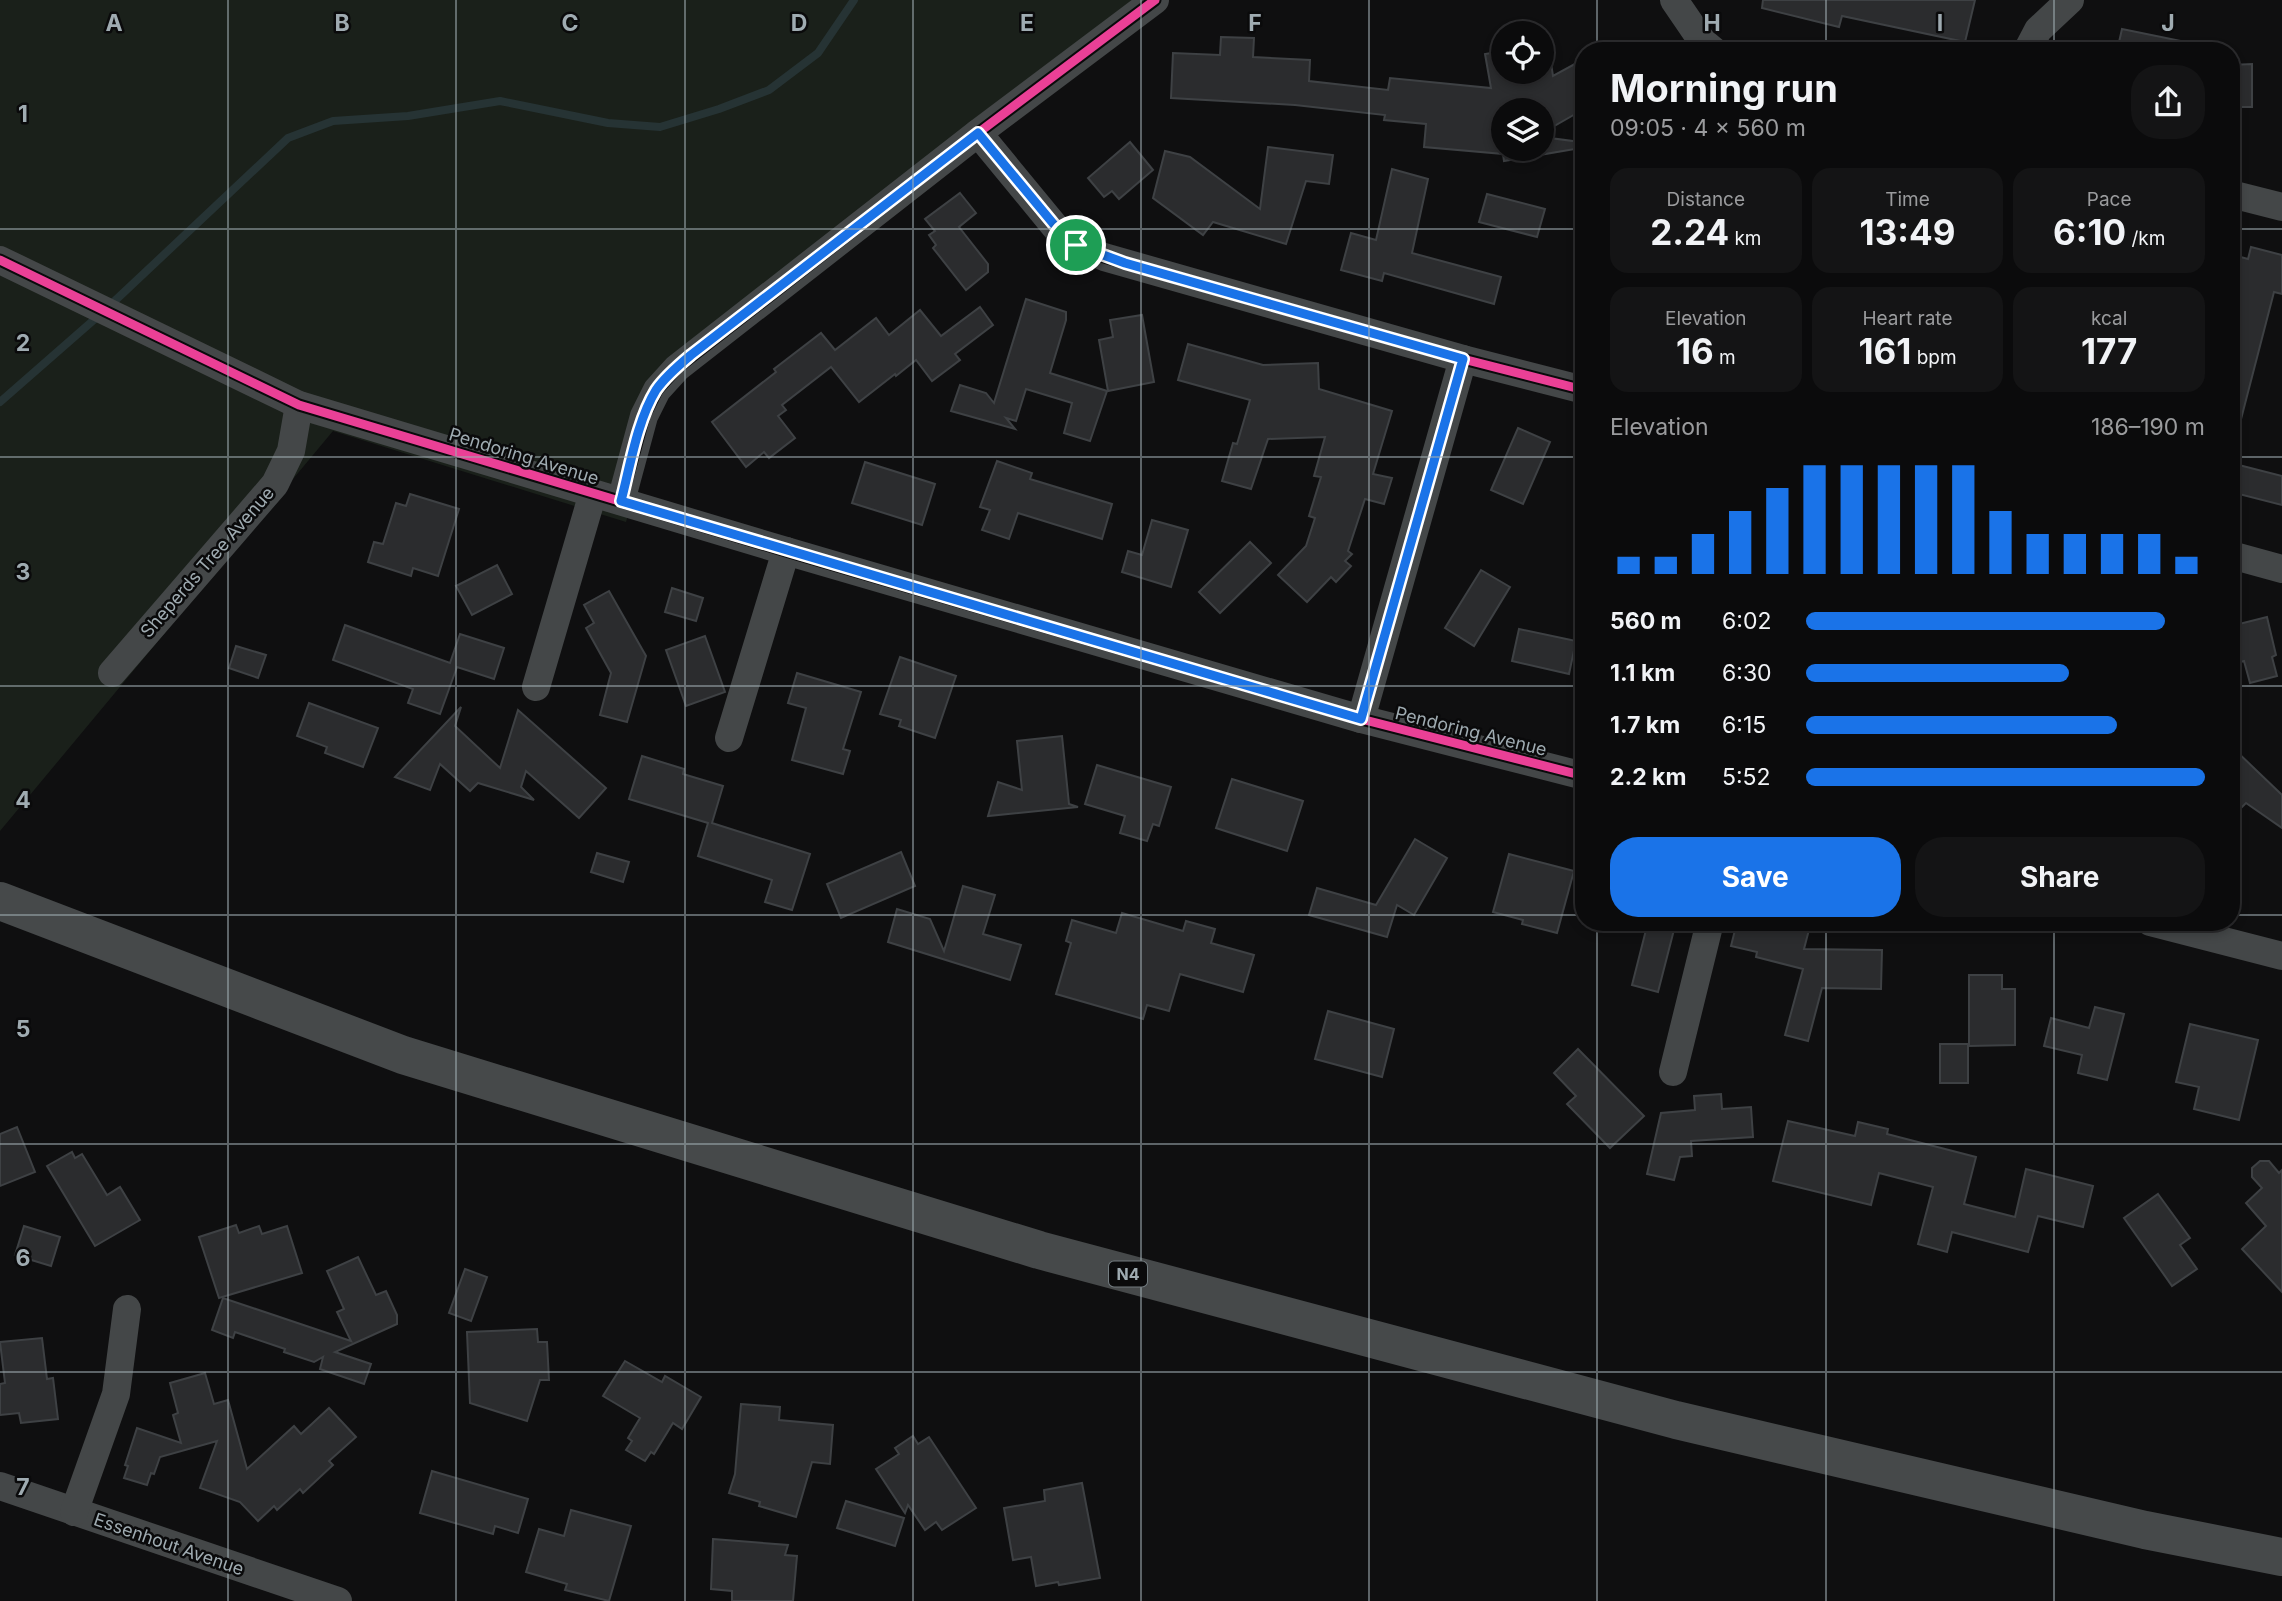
<!DOCTYPE html>
<meta charset="utf-8">
<style>
:root{--surface:#0b0b0c;--page:#141415;--text:#f1f3f6;--muted:#9a9b9d;--line:#2b2b2d;--accent:#1a73e8}
body{margin:0;font-family:Inter,sans-serif;background:var(--page);color:var(--text);height:100vh;display:flex;flex-direction:column;font-size:26px;white-space:nowrap}
*{box-sizing:border-box;margin:0}
p{font-size:23px;color:var(--muted)}
.icon{flex:none;width:38px;height:38px;fill:none;stroke:currentColor;stroke-width:2;stroke-linecap:round;stroke-linejoin:round}
.map{position:relative;flex:1;overflow:hidden}
.details{position:absolute;left:1575px;top:42px;width:665px;height:889px;display:flex;flex-direction:column;background:var(--surface);border-radius:28px;box-shadow:0 4px 10px #0003,0 0 0 2px var(--line)}
.details>*{flex:none}
.tools{position:absolute;left:1491px;top:21px;display:grid;gap:14px}
.tools a{display:grid;place-items:center;width:63px;height:63px;border-radius:50%;background:var(--surface);box-shadow:0 4px 10px #0003,0 0 0 2px var(--line);font-size:35px}
.pin{position:absolute;display:grid;place-items:center;width:60px;height:60px;color:#fff;margin:-30px;border:4px solid #fff;border-radius:50%;box-shadow:0 2px 7px #0007}
.round{display:grid;place-items:center;flex:none;width:74px;height:74px;border-radius:28px;background:var(--page)}
.overview{display:flex;align-items:center;justify-content:space-between;height:119px;padding:0 35px}
h1{font-size:38px;font-weight:700;line-height:52px}
.figures{display:grid;grid-template-columns:repeat(3,1fr);gap:10px;height:119px;padding:7px 35px}
.figures div{display:grid;align-content:center;border-radius:18px;background:var(--page);text-align:center}
.figures b{font-size:35px;font-weight:700}
.figures small{font-size:19px;font-weight:400}
.figures p{font-size:19px}
.chart{height:196px;padding:14px 35px}
.chart p{display:flex;justify-content:space-between}
.chart svg{width:100%;height:126px;margin-top:7px;stroke:var(--accent);stroke-width:6}
.button{display:flex;gap:14px;margin-top:auto;padding:14px 35px}
.button a{flex:1;height:80px;border-radius:28px;background:var(--accent);color:#fff;font-size:28px;font-weight:700;line-height:80px;text-align:center}
.button a+a{background:var(--page);color:var(--text)}
ul{padding:0 35px;list-style:none;font-size:23px}
li{display:grid;grid-template-columns:112px 84px 1fr;align-items:center;height:52px}
li i{height:18px;border-radius:9px;background:var(--accent)}
.map>svg:first-child{display:block}
.green{fill:#1a201a}
.lines{fill:none;stroke-linecap:round;stroke-linejoin:round}
.stream{stroke:#263334;stroke-width:8}
.building{fill:#2b2c2e;stroke:#3e4144;stroke-width:2}
.minor{stroke:#444748;stroke-width:28}
.highway{stroke:#46494a;stroke-width:38}
.cycleway-casing{stroke:#0a0a0b;stroke-width:13}
.cycleway{stroke:#ea4096;stroke-width:9}
.route-casing{stroke:#fff;stroke-width:14}
.route{stroke:#1a73e8;stroke-width:9}
.grid{fill:none;stroke:#9fabb1;stroke-width:2;stroke-opacity:0.55}
.labels{text-anchor:middle;dominant-baseline:central;stroke-width:5;stroke-linejoin:round;paint-order:stroke}
.shield{fill:#0a0a0b;stroke:#727b7f;stroke-width:2}
.shield-label{font-size:16px;font-weight:bold;fill:#9fabb1}
.street-label{font-size:18px;fill:#9fabb1;stroke:#0a0a0b}
.grid-label{font-size:23px;text-anchor:middle;font-weight:bold;fill:#9fabb1;stroke:#0a0a0b;stroke-width:5;stroke-linejoin:round;paint-order:stroke}
</style>
<div class="map">
<svg width="2282" height="1601" viewBox="0 0 2282 1601">
<rect width="100%" height="100%" fill="#0f0f10"/>
<path class="green" d="M 0,0 L 1165,0 L 669,381 L 626,522 L 333,431 L 0,831 Z"/>
<g class="lines">
<path class="stream" d="M 0,402 L 104,311 L 288,138 L 333,121 L 408,116 L 500,101 L 608,123 L 660,127 L 719,109 L 769,90 L 818,53 L 854,0"/>
</g>
<g class="building">
<path d="M 1763,0 L 1975,0 L 1965,42 L 1842,16 L 1839,27 L 1762,8 Z"/>
<path d="M 2122,29 L 2181,41 L 2180,51 L 2117,51 Z"/>
<path d="M 1221,37 L 1254,38 L 1253,57 L 1310,60 L 1309,81 L 1388,90 L 1390,78 L 1491,88 L 1485,54 L 1503,51 L 1503,72 L 1542,72 L 1542,45 L 1548,44 L 1553,76 L 1584,59 L 1584,109 L 1542,133 L 1542,110 L 1503,110 L 1503,149 L 1542,149 L 1542,137 L 1580,142 L 1581,148 L 1504,161 L 1503,154 L 1424,147 L 1426,124 L 1384,120 L 1385,115 L 1295,105 L 1171,98 L 1173,53 L 1220,55 Z"/>
<path d="M 2252,64 L 2252,107 L 2231,107 L 2231,65 Z"/>
<path d="M 1130,142 L 1153,170 L 1119,199 L 1112,191 L 1104,197 L 1088,178 Z"/>
<path d="M 1268,147 L 1333,155 L 1329,184 L 1306,181 L 1286,244 L 1213,222 L 1203,235 L 1153,198 L 1165,151 L 1190,157 L 1260,209 Z"/>
<path d="M 1392,169 L 1428,179 L 1412,253 L 1501,277 L 1494,304 L 1384,273 L 1382,281 L 1341,270 L 1351,233 L 1376,240 Z"/>
<path d="M 960,193 L 976,213 L 959,227 L 988,264 L 988,272 L 966,290 L 933,248 L 936,245 L 929,235 L 935,231 L 925,219 Z"/>
<path d="M 1487,194 L 1545,209 L 1537,237 L 1479,222 Z"/>
<path d="M 2251,247 L 2282,255 L 2282,294 L 2274,292 L 2239,427 L 2231,426 L 2231,277 L 2237,256 L 2248,259 Z"/>
<path d="M 1026,299 L 1066,312 L 1066,320 L 1050,373 L 1107,391 L 1090,441 L 1064,433 L 1072,403 L 1026,389 L 1016,421 L 1006,418 L 1015,429 L 951,411 L 960,385 L 986,393 L 994,403 Z"/>
<path d="M 980,307 L 993,325 L 955,354 L 960,360 L 932,381 L 916,360 L 896,376 L 895,374 L 859,402 L 831,367 L 782,405 L 786,410 L 778,416 L 795,438 L 769,458 L 764,452 L 746,467 L 712,422 L 776,372 L 774,369 L 821,333 L 835,350 L 876,318 L 889,335 L 920,310 L 941,336 Z"/>
<path d="M 1142,315 L 1154,382 L 1108,391 L 1099,340 L 1113,337 L 1110,320 Z"/>
<path d="M 1188,344 L 1263,365 L 1318,363 L 1319,389 L 1392,411 L 1373,474 L 1392,478 L 1384,504 L 1365,499 L 1348,551 L 1352,554 L 1345,561 L 1351,566 L 1336,582 L 1331,577 L 1307,602 L 1278,575 L 1306,546 L 1315,518 L 1309,516 L 1321,477 L 1314,476 L 1325,437 L 1268,439 L 1251,489 L 1222,481 L 1233,443 L 1237,444 L 1250,400 L 1178,380 Z"/>
<path d="M 1518,428 L 1550,442 L 1523,504 L 1491,490 Z"/>
<path d="M 997,461 L 1032,473 L 1030,479 L 1112,504 L 1102,539 L 1018,513 L 1009,539 L 982,530 L 990,510 L 980,507 Z"/>
<path d="M 865,462 L 935,484 L 922,525 L 852,503 Z"/>
<path d="M 2231,463 L 2282,476 L 2282,505 L 2231,492 Z"/>
<path d="M 410,494 L 459,509 L 438,576 L 413,568 L 411,576 L 368,562 L 374,542 L 383,544 L 396,503 L 406,506 Z"/>
<path d="M 1152,520 L 1188,530 L 1171,587 L 1122,572 L 1128,551 L 1142,555 Z"/>
<path d="M 1250,542 L 1271,563 L 1220,613 L 1199,592 Z"/>
<path d="M 497,565 L 512,594 L 472,615 L 456,586 Z"/>
<path d="M 1481,570 L 1510,587 L 1474,646 L 1445,628 Z"/>
<path d="M 672,588 L 703,598 L 696,621 L 665,612 Z"/>
<path d="M 609,591 L 646,656 L 627,722 L 600,715 L 611,673 L 586,628 L 594,623 L 584,605 Z"/>
<path d="M 2267,617 L 2276,655 L 2272,657 L 2277,676 L 2250,683 L 2244,661 L 2237,663 L 2231,639 L 2231,626 Z"/>
<path d="M 345,625 L 450,663 L 460,634 L 504,648 L 494,679 L 457,667 L 440,714 L 408,703 L 413,689 L 333,660 Z"/>
<path d="M 1519,629 L 1576,641 L 1569,674 L 1512,661 Z"/>
<path d="M 705,636 L 725,692 L 686,706 L 666,650 Z"/>
<path d="M 236,646 L 266,655 L 258,678 L 229,668 Z"/>
<path d="M 900,657 L 956,676 L 935,738 L 899,726 L 901,720 L 880,714 Z"/>
<path d="M 797,673 L 861,692 L 843,749 L 850,751 L 843,774 L 792,760 L 806,708 L 788,703 Z"/>
<path d="M 309,703 L 378,728 L 363,767 L 325,753 L 327,747 L 297,736 Z"/>
<path d="M 461,707 L 455,726 L 500,768 L 518,710 L 606,788 L 579,818 L 526,771 L 521,787 L 534,800 L 478,783 L 470,791 L 440,764 L 430,790 L 395,777 Z"/>
<path d="M 1062,736 L 1069,804 L 1078,807 L 988,816 L 998,782 L 1022,790 L 1017,741 Z"/>
<path d="M 2231,746 L 2282,795 L 2282,828 L 2246,803 L 2231,818 Z"/>
<path d="M 642,756 L 684,769 L 683,774 L 723,786 L 712,823 L 810,854 L 792,910 L 765,902 L 772,880 L 698,856 L 708,823 L 629,799 Z"/>
<path d="M 1097,765 L 1171,787 L 1159,826 L 1153,824 L 1147,841 L 1120,833 L 1125,816 L 1085,804 Z"/>
<path d="M 1232,779 L 1303,801 L 1287,851 L 1216,828 Z"/>
<path d="M 1415,839 L 1447,858 L 1414,915 L 1397,905 L 1387,937 L 1309,915 L 1317,888 L 1376,905 Z"/>
<path d="M 901,852 L 915,886 L 841,918 L 827,884 Z"/>
<path d="M 597,853 L 629,862 L 623,882 L 591,872 Z"/>
<path d="M 1509,854 L 1574,871 L 1557,933 L 1522,924 L 1523,920 L 1493,912 Z"/>
<path d="M 963,886 L 995,895 L 983,934 L 1021,945 L 1010,980 L 888,942 L 897,909 L 930,919 L 944,951 Z"/>
<path d="M 1122,913 L 1183,931 L 1186,921 L 1215,929 L 1211,943 L 1254,955 L 1243,992 L 1180,974 L 1169,1011 L 1147,1005 L 1143,1019 L 1056,994 L 1071,943 L 1066,941 L 1072,920 L 1116,933 Z"/>
<path d="M 1648,922 L 1676,922 L 1658,992 L 1632,985 Z"/>
<path d="M 1737,922 L 1811,922 L 1804,949 L 1882,950 L 1881,989 L 1822,988 L 1808,1041 L 1785,1035 L 1803,969 L 1756,957 L 1757,952 L 1731,946 Z"/>
<path d="M 1969,975 L 2002,975 L 2002,989 L 2015,989 L 2015,1045 L 1969,1046 Z"/>
<path d="M 2095,1007 L 2124,1014 L 2107,1080 L 2078,1073 L 2082,1055 L 2044,1046 L 2051,1018 L 2089,1028 Z"/>
<path d="M 1328,1011 L 1394,1029 L 1382,1077 L 1315,1059 Z"/>
<path d="M 2190,1024 L 2258,1040 L 2239,1120 L 2194,1109 L 2199,1087 L 2176,1082 Z"/>
<rect x="1940" y="1044" width="28" height="39"/>
<path d="M 1578,1049 L 1644,1116 L 1610,1148 L 1567,1104 L 1576,1096 L 1554,1073 Z"/>
<path d="M 1721,1094 L 1722,1109 L 1751,1107 L 1753,1137 L 1691,1141 L 1692,1156 L 1680,1157 L 1674,1180 L 1647,1174 L 1661,1113 L 1695,1110 L 1694,1096 Z"/>
<path d="M 1788,1121 L 1855,1136 L 1858,1122 L 1888,1129 L 1887,1134 L 1976,1157 L 1964,1204 L 2015,1217 L 2026,1169 L 2093,1186 L 2083,1227 L 2038,1216 L 2028,1252 L 1952,1232 L 1947,1252 L 1918,1244 L 1933,1187 L 1879,1173 L 1871,1205 L 1773,1181 Z"/>
<path d="M 17,1127 L 35,1172 L 0,1186 L 0,1134 Z"/>
<path d="M 72,1152 L 75,1158 L 82,1154 L 107,1195 L 120,1187 L 140,1220 L 95,1246 L 47,1166 Z"/>
<path d="M 2260,1161 L 2269,1161 L 2279,1173 L 2282,1170 L 2282,1292 L 2242,1249 L 2266,1226 L 2246,1203 L 2262,1188 L 2252,1177 L 2252,1168 Z"/>
<path d="M 2158,1194 L 2190,1238 L 2180,1245 L 2197,1269 L 2172,1286 L 2124,1218 Z"/>
<path d="M 236,1225 L 239,1233 L 259,1226 L 262,1234 L 287,1226 L 302,1273 L 219,1298 L 199,1237 Z"/>
<path d="M 24,1226 L 60,1237 L 51,1266 L 15,1255 Z"/>
<path d="M 358,1257 L 376,1295 L 386,1291 L 397,1315 L 397,1324 L 335,1352 L 371,1364 L 364,1384 L 320,1369 L 323,1357 L 314,1362 L 284,1352 L 285,1349 L 235,1332 L 233,1338 L 212,1330 L 223,1298 L 351,1341 L 337,1312 L 344,1309 L 327,1271 Z"/>
<path d="M 465,1269 L 487,1277 L 471,1321 L 449,1313 Z"/>
<path d="M 537,1329 L 538,1342 L 547,1342 L 549,1380 L 540,1380 L 527,1421 L 470,1403 L 467,1332 Z"/>
<path d="M 42,1338 L 47,1379 L 53,1378 L 58,1419 L 21,1423 L 19,1413 L 0,1415 L 0,1384 L 5,1383 L 0,1342 Z"/>
<path d="M 625,1361 L 662,1382 L 665,1376 L 701,1397 L 682,1429 L 673,1423 L 654,1454 L 651,1452 L 645,1461 L 626,1450 L 632,1441 L 628,1438 L 640,1418 L 603,1396 Z"/>
<path d="M 205,1373 L 214,1404 L 228,1400 L 247,1469 L 294,1426 L 301,1434 L 329,1408 L 356,1437 L 329,1461 L 333,1465 L 303,1493 L 300,1489 L 277,1510 L 274,1506 L 258,1521 L 240,1502 L 200,1488 L 217,1441 L 160,1457 L 154,1474 L 151,1473 L 147,1485 L 124,1478 L 128,1466 L 125,1465 L 137,1428 L 181,1443 L 173,1415 L 178,1413 L 170,1383 Z"/>
<path d="M 741,1404 L 780,1407 L 779,1420 L 833,1425 L 830,1464 L 812,1462 L 796,1517 L 759,1506 L 760,1502 L 729,1493 L 735,1474 Z"/>
<path d="M 913,1436 L 918,1444 L 929,1437 L 976,1508 L 942,1530 L 936,1522 L 925,1530 L 908,1505 L 905,1513 L 876,1469 L 899,1454 L 895,1448 Z"/>
<path d="M 432,1471 L 528,1499 L 518,1533 L 495,1526 L 493,1534 L 420,1513 Z"/>
<path d="M 1082,1483 L 1100,1578 L 1059,1585 L 1058,1582 L 1036,1586 L 1031,1557 L 1013,1560 L 1004,1508 L 1045,1501 L 1044,1490 Z"/>
<path d="M 846,1501 L 904,1518 L 895,1546 L 837,1528 Z"/>
<path d="M 571,1510 L 631,1526 L 609,1601 L 565,1590 L 567,1584 L 526,1572 L 539,1529 L 564,1536 Z"/>
<path d="M 713,1539 L 788,1545 L 785,1555 L 797,1556 L 793,1601 L 732,1601 L 732,1591 L 711,1589 Z"/>
</g>
<g class="lines">
<g class="minor">
<path d="M 1674,0 L 1702,41 L 1714,51"/>
<path d="M 2027,51 L 2038,30 L 2070,0"/>
<path d="M 978,133 L 1061,234 L 1076,245 L 1104,257 L 1463,359 L 1584,390"/>
<path d="M 2231,194 L 2282,207"/>
<path d="M 0,260 L 299,405 L 786,551 L 1361,719 L 1584,776"/>
<path d="M 621,501 L 644,416 L 657,390 L 677,368 L 978,133 L 1155,0"/>
<path d="M 2231,555 L 2282,569"/>
<path d="M 112,673 L 275,484 L 291,451 L 299,405"/>
<path d="M 536,687 L 593,493"/>
<path d="M 1361,719 L 1463,359"/>
<path d="M 729,738 L 786,551"/>
<path d="M 2150,922 L 2282,956"/>
<path d="M 1673,1072 L 1710,922"/>
<path d="M 0,1486 L 338,1601"/>
<path d="M 74,1512 L 116,1394 L 127,1309"/>
</g>
<path class="highway" d="M 0,901 L 403,1055 L 1039,1250 L 1676,1420 L 2145,1530 L 2282,1557"/>
<g class="cycleway-casing">
<g id="cycleway">
<path d="M 978,133 L 1061,234 L 1076,245 L 1104,257 L 1463,359 L 1584,390"/>
<path d="M 0,260 L 299,405 L 786,551 L 1361,719 L 1584,776"/>
<path d="M 621,501 L 644,416 L 657,390 L 677,368 L 978,133 L 1155,0"/>
</g>
</g>
<use href="#cycleway" class="cycleway"/>
</g>
<g class="lines">
<g class="route-casing">
<path id="route" d="M 978,133 L 1061,233 L 1076,245 L 1125,263 L 1463,359 L 1361,719 L 621,501 C 630,467 637,421 656,390 C 665,377 679,365 691,355 Z"/>
</g>
<use href="#route" class="route"/>
</g>
<path class="grid" d="M 228,0 L 228,1601M 456,0 L 456,1601M 685,0 L 685,1601M 913,0 L 913,1601M 1141,0 L 1141,1601M 1369,0 L 1369,1601M 1597,0 L 1597,51M 1826,0 L 1826,51M 2054,0 L 2054,51M 0,229 L 1584,229M 2231,229 L 2282,229M 0,457 L 1584,457M 2231,457 L 2282,457M 0,686 L 1584,686M 2231,686 L 2282,686M 0,915 L 1584,915M 2231,915 L 2282,915M 1597,922 L 1597,1601M 1826,922 L 1826,1601M 2054,922 L 2054,1601M 0,1144 L 2282,1144M 0,1372 L 2282,1372"/>
<g class="labels">
<rect class="shield" x="1109" y="1261.5" width="38" height="25" rx="5"/>
<g class="shield-label">
<text x="1128" y="1274">N4</text>
</g>
<g class="street-label">
<text transform="translate(524 456) rotate(17)">Pendoring Avenue</text>
<text transform="translate(207 562) rotate(-49)">Sheperds Tree Avenue</text>
<text transform="translate(1471 731) rotate(14)">Pendoring Avenue</text>
<text transform="translate(169 1544) rotate(19)">Essenhout Avenue</text>
</g>
</g>
<g class="grid-label">
<text x="114" y="31">A</text>
<text x="342" y="31">B</text>
<text x="570" y="31">C</text>
<text x="799" y="31">D</text>
<text x="1027" y="31">E</text>
<text x="1255" y="31">F</text>
<text x="1712" y="31">H</text>
<text x="1940" y="31">I</text>
<text x="2168" y="31">J</text>
<text x="23" y="122">1</text>
<text x="23" y="351">2</text>
<text x="23" y="580">3</text>
<text x="23" y="808">4</text>
<text x="23" y="1037">5</text>
<text x="23" y="1266">6</text>
<text x="23" y="1495">7</text>
</g>
</svg>
<div class="tools">
<a><svg class="icon" aria-label="locate" viewBox="0 0 24 24"><circle cx="12" cy="12" r="6"/><path d="M12 2v4M12 18v4M2 12h4M18 12h4"/></svg></a>
<a><svg class="icon" aria-label="layers" viewBox="0 0 24 24"><path d="M12 4l9 5-9 5-9-5zM3 14l9 5 9-5"/></svg></a>
</div>
<div class="pin" style="left:1076px;top:245px;background:#1e9e55"><svg class="icon" aria-label="arrive" viewBox="0 0 24 24"><path d="M6 21V4h12l-3 4 3 4H6"/></svg></div>
<section class="details">
<div class="overview"><div><h1>Morning run</h1><p>09:05 · 4 × 560 m</p></div><a class="round"><svg class="icon" aria-label="share" viewBox="0 0 24 24"><path d="M12 15V3M7 8l5-5 5 5M5 13v7h14v-7"/></svg></a></div>
<div class="figures">
<div><p>Distance</p><b>2.24<small> km</small></b></div>
<div><p>Time</p><b>13:49</b></div>
<div><p>Pace</p><b>6:10<small> /km</small></b></div>
</div>
<div class="figures">
<div><p>Elevation</p><b>16<small> m</small></b></div>
<div><p>Heart rate</p><b>161<small> bpm</small></b></div>
<div><p>kcal</p><b>177</b></div>
</div>
<div class="chart"><p><span>Elevation</span>186–190 m</p>
<svg viewBox="0 0 160 44" preserveAspectRatio="none"><path d="M5 44V38M15 44V38M25 44V30M35 44V22M45 44V14M55 44V6M65 44V6M75 44V6M85 44V6M95 44V6M105 44V22M115 44V30M125 44V30M135 44V30M145 44V30M155 44V38"/></svg>
</div>
<ul>
<li><b>560 m</b>6:02<i style="width:90%"></i></li>
<li><b>1.1 km</b>6:30<i style="width:66%"></i></li>
<li><b>1.7 km</b>6:15<i style="width:78%"></i></li>
<li><b>2.2 km</b>5:52<i style="width:100%"></i></li>
</ul>
<div class="button"><a>Save</a><a>Share</a></div>
</section>
</div>
